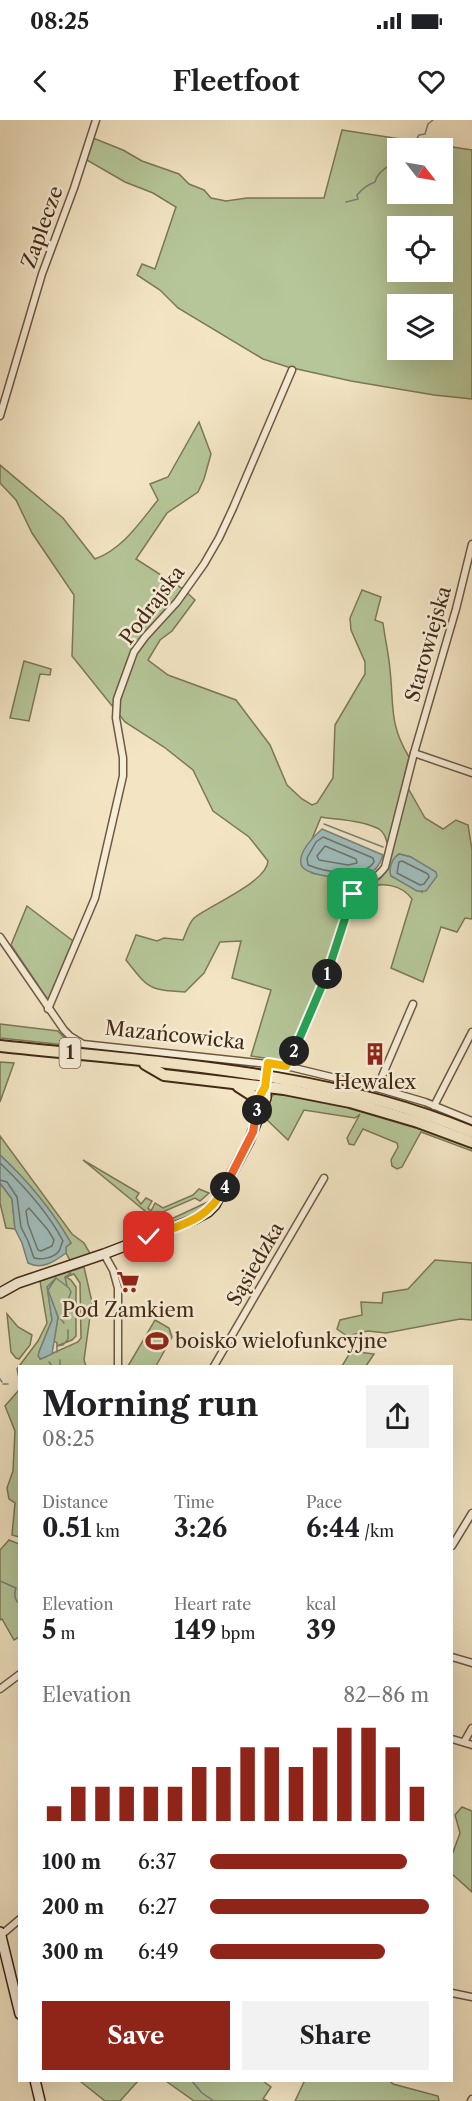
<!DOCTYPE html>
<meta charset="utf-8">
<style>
:root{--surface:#fff;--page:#f2f2f2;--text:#202124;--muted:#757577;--accent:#8f2418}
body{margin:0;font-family:"Libre Caslon Text",serif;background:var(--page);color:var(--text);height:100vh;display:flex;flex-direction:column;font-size:22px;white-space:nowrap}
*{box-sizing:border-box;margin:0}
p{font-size:20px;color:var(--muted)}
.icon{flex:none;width:33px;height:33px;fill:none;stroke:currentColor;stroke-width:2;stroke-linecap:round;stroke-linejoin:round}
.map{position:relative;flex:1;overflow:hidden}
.sheet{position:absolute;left:18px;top:1245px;width:435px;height:717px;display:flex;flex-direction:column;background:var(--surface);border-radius:0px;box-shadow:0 6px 24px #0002}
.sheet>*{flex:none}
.needle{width:39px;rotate:121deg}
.tools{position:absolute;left:387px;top:18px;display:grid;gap:12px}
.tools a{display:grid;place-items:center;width:66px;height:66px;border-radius:0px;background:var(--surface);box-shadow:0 6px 24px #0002;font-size:30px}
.pin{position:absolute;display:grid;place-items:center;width:51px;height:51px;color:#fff;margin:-26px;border-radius:12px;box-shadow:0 3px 9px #0006}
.km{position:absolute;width:30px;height:30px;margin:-15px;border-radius:50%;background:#222;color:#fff;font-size:16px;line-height:30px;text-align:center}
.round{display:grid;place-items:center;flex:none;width:63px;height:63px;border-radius:0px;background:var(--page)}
.overview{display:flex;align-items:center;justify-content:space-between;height:102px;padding:0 24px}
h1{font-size:33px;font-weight:700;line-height:45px}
.stats{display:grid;grid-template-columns:repeat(3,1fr);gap:9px;height:102px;padding:6px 24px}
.stats div{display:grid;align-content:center}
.stats b{font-size:26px;font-weight:700}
.stats small{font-size:16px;font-weight:400}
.stats p{font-size:16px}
.chart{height:168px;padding:12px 24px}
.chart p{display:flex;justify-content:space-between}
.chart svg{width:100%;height:108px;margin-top:6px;stroke:var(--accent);stroke-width:6}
.cta{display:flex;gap:12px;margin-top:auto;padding:12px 24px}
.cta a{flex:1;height:69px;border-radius:0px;background:var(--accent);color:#fff;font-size:24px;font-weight:700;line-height:69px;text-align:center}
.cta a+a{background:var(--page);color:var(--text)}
ul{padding:0 24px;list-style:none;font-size:20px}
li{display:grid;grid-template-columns:96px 72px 1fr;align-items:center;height:45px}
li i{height:15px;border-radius:8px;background:var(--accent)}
.status{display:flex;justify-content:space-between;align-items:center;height:42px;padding:0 30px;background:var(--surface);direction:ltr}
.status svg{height:16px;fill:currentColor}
header{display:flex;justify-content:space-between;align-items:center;height:78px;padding:0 24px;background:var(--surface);font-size:27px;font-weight:700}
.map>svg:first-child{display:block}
.green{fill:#b5c698;stroke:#7c7856;stroke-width:1.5;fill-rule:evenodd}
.water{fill:#9ebdbc;stroke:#798279;stroke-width:1.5}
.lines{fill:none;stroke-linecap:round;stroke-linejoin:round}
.shore{stroke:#707368;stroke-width:1.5}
.stream{stroke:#798279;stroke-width:1.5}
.street-casing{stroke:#6e5841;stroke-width:9}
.secondary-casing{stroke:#422915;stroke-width:12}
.primary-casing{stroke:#422915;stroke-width:14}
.street{stroke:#f7eed9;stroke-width:6}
.secondary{stroke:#f7eed9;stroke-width:9}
.primary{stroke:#f3e5c4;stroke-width:10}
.split-1-casing{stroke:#fff;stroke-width:12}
.split-2-casing{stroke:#fff;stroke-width:12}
.split-3-casing{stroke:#fff;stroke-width:12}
.split-4-casing{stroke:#fff;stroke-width:12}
.split-5-casing{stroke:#fff;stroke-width:12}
.split-1{stroke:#22a559;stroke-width:8}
.split-2{stroke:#22a559;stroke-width:8}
.split-3{stroke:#f5b400;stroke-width:8}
.split-4{stroke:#f0652b;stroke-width:8}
.split-5{stroke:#f5b400;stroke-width:8}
.labels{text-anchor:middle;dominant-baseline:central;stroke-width:5;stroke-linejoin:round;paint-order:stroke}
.shield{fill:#f7eed9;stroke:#786450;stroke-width:1.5}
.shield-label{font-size:18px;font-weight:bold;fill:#422915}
.street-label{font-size:20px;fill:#422915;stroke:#f7eed9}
.poi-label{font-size:20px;fill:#422915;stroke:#f7eed9}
</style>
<div class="status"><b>08:25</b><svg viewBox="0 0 49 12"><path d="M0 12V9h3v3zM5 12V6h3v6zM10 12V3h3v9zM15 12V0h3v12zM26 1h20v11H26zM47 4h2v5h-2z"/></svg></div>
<header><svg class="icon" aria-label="back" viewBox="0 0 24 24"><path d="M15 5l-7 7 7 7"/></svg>Fleetfoot<svg class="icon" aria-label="heart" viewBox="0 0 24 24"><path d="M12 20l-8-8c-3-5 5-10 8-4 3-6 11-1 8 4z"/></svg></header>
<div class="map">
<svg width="472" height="1981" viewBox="0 0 472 1981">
<rect width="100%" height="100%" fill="#f3e5c4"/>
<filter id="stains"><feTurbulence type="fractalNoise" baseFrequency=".00333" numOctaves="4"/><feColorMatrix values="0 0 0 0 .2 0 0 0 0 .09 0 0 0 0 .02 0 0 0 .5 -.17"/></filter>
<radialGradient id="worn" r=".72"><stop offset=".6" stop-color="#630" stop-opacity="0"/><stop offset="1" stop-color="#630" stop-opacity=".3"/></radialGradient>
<g class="green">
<path d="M 342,10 L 472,30 L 472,279 L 434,275 L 351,261 L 288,247 L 263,239 L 178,188 L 160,170 L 137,155 L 142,144 L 155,149 L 176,87 L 153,73 L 125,62 L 85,39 L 93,18 L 123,30 L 142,41 L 179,54 L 189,64 L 204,70 L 211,78 L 226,81 L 247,78 L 324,78 ZM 398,28 L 442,28 L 442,74 L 398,74 ZM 398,106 L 442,106 L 442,152 L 398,152 ZM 398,184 L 442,184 L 442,230 L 398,230 Z"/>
<path d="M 199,302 L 211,334 L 204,359 L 198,372 L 167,393 L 136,439 L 183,469 L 195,480 L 172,511 L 160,520 L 148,540 L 168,555 L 236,580 L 270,625 L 287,665 L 302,679 L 312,685 L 317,683 L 333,658 L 335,605 L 365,554 L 365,542 L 351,510 L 350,498 L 362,470 L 381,477 L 375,500 L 383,503 C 385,519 389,535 390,550 C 394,586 389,604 409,637 L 388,726 C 386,719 385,713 379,709 C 362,700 339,700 321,697 L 312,719 L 312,753 L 348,759 L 354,771 L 347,777 L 324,851 L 285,941 L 251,936 L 271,870 L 232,858 L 241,821 L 220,822 L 204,853 L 185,872 C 148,870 149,869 126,840 L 136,815 L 157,821 L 164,818 L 183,820 C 186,813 189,803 194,798 C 210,785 267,762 268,741 L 249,717 L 213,691 L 193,650 L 164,627 L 125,602 L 72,536 L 74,475 L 32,413 L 16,380 L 0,363 L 0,345 L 63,398 L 95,439 C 123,429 140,402 158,380 L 150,364 L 168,357 Z"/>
<path d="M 24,541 L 51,549 L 50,555 L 40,554 L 29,601 L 10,598 Z"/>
<path d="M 408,668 L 425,698 L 443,709 L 456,700 L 468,705 L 472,730 L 472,799 L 465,798 L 457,812 L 441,807 L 423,862 L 391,848 L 412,779 C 401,764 382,762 365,768 L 383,754 ZM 399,734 L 411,737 L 422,772 L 391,756 Z"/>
<path d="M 27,786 L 73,821 L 48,880 L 11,825 Z"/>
<path d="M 0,904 L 58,911 L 67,921 L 66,925 L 0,918 Z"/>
<path d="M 0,942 L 14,943 L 0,982 Z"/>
<path d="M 276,973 L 360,989 L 425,1008 L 472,1027 L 472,1031 L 421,1012 L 402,1047 L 397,1049 L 392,1046 L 391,1040 L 398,1027 L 397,1023 L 363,1009 L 354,1025 L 349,1024 L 347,1018 L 360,994 L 355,998 L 304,990 L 288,1020 L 263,996 L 270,978 Z"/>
<path d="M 0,1016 L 72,1114 L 84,1123 L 91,1135 L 71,1142 L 66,1133 L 66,1127 L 71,1123 C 52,1090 28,1061 0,1035 Z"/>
<path d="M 83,1040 L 139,1073 L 136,1078 L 141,1084 L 146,1078 L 152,1081 L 148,1088 L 151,1091 L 155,1083 L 163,1088 L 193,1075 L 199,1069 L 209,1073 L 200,1081 L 195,1078 L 160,1093 L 165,1102 L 212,1080 C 200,1097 173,1103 155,1111 L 151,1096 Z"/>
<path d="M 0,1063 L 12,1079 L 15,1109 L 6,1108 L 0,1083 Z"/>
<path d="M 435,1140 L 472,1143 L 472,1200 L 460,1199 L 386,1213 L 368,1211 L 347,1216 L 337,1209 L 340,1200 L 362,1195 L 361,1182 L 382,1183 L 383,1173 L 408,1169 Z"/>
<path d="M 84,1147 L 92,1182 L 84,1240 L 86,1246 L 20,1246 L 19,1258 L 17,1249 L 38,1221 L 47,1203 L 40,1161 ZM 74,1154 L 80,1163 L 81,1218 L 78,1222 L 40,1239 L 39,1232 L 52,1200 L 48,1171 L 58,1197 L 54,1221 L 57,1223 L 57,1226 L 72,1220 L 76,1216 L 76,1167 L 71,1160 L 66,1157 Z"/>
<path d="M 7,1194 L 18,1207 L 32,1215 L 30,1225 L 19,1239 L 16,1238 L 11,1232 Z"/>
<path d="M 155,1200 L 169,1208 L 172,1217 L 156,1246 L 128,1246 Z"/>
<path d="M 351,1231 L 374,1234 L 366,1246 L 342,1246 Z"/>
<path d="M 19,1270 L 19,1417 L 12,1415 L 15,1383 L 9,1379 L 7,1368 L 13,1351 L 15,1311 L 5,1286 Z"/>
<path d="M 9,1420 L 19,1424 L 19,1517 L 14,1520 L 2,1499 L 0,1500 L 0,1430 Z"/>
<path d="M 462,1687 L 472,1691 L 472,1772 L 452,1754 L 452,1735 L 460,1713 L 455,1695 Z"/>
<path d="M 305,1960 L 390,1961 L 393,1964 L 438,1976 L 439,1981 L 295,1981 Z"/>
<path d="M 80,1961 L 138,1960 L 138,1961 L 120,1981 L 105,1981 Z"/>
<path d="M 166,1961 L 263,1961 L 271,1967 L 263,1979 L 268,1981 L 194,1981 Z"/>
</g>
<g class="water">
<path d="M 322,709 L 383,735 C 380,745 375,752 366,756 C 355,761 304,757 301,744 C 298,732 314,716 322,709 Z"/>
<path d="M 399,734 L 411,737 L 436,752 L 437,756 L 426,771 L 417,771 L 391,756 C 388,749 392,738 399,734 Z"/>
<path d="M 0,1035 C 28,1061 52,1090 71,1123 L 66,1127 L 66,1133 C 54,1142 42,1150 28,1143 L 22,1123 L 15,1109 L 12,1079 L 0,1063 Z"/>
<path d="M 56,1158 L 48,1170 L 58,1197 L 52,1234 L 41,1239 L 38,1236 L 39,1232 L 52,1200 L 47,1167 Z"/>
</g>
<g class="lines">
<g class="shore">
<path d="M 323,717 L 373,738 L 374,742 C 363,759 325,752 308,745 L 307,738 L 316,722 Z"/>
<path d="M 325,726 L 356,739 L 357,743 L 348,745 L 319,740 L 317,736 Z"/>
<path d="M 402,741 L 428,754 L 429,757 L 424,764 L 420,765 L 397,753 L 399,742 Z"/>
<path d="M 0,1043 C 23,1065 48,1092 63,1121 C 61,1124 61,1128 59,1131 C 54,1138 41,1140 34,1138 L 28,1121 L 21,1107 L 17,1077 L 7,1062 L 0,1060"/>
<path d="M 29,1088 L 48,1110 L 54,1120 L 52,1126 L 41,1131 L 38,1130 L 28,1104 L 26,1091 Z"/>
</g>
<g class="stream">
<path d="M 411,28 L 419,15 L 425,14 L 428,4 L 433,0"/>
<path d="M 346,82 L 358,79 L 357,75 C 362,69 367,65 375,62 C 378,51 388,46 398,42"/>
<path d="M 324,704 L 383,727"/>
<path d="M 56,1158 L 69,1168 L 71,1172 L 61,1199 L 64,1203"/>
<path d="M 67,1166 L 65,1157 L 71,1153 L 69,1153"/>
<path d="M 57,1232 L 57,1226 L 63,1225 L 68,1219 L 68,1210"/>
<path d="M 60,1240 L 60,1246"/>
<path d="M 49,1242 L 52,1246"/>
<path d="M 0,1259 L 2,1262"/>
<path d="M 3,1264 L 8,1264"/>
<path d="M 0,1461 L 16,1468 C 14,1474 14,1480 20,1484"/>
<path d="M 191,1960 L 202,1973 L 214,1981"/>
</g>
<g class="street-casing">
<g id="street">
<path d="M 0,296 L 42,154 L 74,68 L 96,0"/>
<path d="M 414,633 L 472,653"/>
<path d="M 0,817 L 64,910 L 70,916 L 83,924 L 286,946 L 377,968 L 425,982 L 472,1001"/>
<path d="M 48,889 L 95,778 L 123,656 L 123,638 L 116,598 L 117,579 L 134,532 L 145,517 L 177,482 L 204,444 L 219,418 L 233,388 L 292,250"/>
<path d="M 286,946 L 325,859 L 350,779 C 359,765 376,761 385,747 L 414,633 L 456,489 L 472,424"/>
<path d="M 377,968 L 413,884"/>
<path d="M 434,986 L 472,912"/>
<path d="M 104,1134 L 113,1150 L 118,1168 L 118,1246"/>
<path d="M 214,1246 L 324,1058"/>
<path d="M 452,1426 L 472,1393"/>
<path d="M 452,1537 L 472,1543"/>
<path d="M 0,1569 L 20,1554"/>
<path d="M 452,1619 L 472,1625"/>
<path d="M 464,1622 L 472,1608"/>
<path d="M 0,1816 L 20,1799"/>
<path d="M 452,1873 L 472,1877"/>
<path d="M 471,1981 L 472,1979"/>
</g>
</g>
<g class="secondary-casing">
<g id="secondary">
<path d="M 0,1173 L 18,1163 L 104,1134 L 195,1099 L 208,1092 L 215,1085 L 249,1021 L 266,978 L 266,961"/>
<path d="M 0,1812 L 20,1894"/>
<path d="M 35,1960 L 40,1981"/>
</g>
</g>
<g class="primary-casing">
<g id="primary">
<path d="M 0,926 C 159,943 323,950 472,1012"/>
<path d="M 145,944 L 164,955 L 284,969 L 350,982 L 418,1002 L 472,1022"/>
<path d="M 238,966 L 252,975 L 258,985"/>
</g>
</g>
<use href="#street" class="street"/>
<use href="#secondary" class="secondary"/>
<use href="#primary" class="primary"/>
</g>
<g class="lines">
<g class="split-1-casing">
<path id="split-1" d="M 327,854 L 353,774"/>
</g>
<g class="split-2-casing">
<path id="split-2" d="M 294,931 L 327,854"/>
</g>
<g class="split-3-casing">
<path id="split-3" d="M 257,990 L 261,974 L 265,967 L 268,943 L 286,946 L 294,931"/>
</g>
<g class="split-4-casing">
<path id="split-4" d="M 225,1067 L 253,1012 L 257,990"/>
</g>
<g class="split-5-casing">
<path id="split-5" d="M 149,1117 C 183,1104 207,1101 225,1067"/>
</g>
<use href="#split-1" class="split-1"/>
<use href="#split-2" class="split-2"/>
<use href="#split-3" class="split-3"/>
<use href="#split-4" class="split-4"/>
<use href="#split-5" class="split-5"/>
</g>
<defs>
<g id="building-bare" transform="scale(1.8)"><path d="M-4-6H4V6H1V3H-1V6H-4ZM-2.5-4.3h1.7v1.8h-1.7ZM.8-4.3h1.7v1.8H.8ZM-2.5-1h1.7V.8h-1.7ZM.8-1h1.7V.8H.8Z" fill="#8f2418" stroke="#f7eed9" stroke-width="2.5" paint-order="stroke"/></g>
<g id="supermarket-bare" transform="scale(1.8)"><path d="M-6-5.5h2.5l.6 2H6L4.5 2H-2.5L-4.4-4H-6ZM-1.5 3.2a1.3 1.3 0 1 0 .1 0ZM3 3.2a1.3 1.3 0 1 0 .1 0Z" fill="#8f2418" stroke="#f7eed9" stroke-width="2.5" paint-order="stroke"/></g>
<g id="stadium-bare" transform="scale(1.8)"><path d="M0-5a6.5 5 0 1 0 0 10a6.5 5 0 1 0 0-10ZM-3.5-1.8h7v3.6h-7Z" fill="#8f2418" stroke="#f7eed9" stroke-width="2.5" paint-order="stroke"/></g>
</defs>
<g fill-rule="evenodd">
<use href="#building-bare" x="375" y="934"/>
<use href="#supermarket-bare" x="128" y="1162"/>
<use href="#stadium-bare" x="157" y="1221"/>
</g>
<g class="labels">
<rect class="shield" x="59.5" y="918" width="21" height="30" rx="4.5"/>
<g class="shield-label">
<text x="70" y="933">1</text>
</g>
<g class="street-label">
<text transform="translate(42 107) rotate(-70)">Zaplecze</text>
<text transform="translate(152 485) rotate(-53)">Podrajska</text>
<text transform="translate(428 524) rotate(-74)">Starowiejska</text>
<text transform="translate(175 915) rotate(6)">Mazańcowicka</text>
<text transform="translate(255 1144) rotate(-60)">Sąsiedzka</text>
</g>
<g class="poi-label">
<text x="375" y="962">Hewalex</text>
<text x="128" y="1190">Pod Zamkiem</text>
<text x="175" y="1221" text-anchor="start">boisko wielofunkcyjne</text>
</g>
</g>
<rect width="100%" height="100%" filter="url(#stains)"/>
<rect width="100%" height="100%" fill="url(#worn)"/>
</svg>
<div class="tools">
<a><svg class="needle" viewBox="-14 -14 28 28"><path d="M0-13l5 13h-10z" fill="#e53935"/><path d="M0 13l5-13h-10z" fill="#757577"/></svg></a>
<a><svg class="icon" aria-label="locate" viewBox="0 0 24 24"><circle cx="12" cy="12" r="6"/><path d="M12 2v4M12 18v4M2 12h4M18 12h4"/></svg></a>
<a><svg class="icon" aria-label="layers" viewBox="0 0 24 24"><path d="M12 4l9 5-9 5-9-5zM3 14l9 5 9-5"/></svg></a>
</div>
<div class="pin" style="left:353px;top:774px;background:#1e9e55"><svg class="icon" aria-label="arrive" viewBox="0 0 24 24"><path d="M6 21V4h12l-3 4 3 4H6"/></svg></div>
<div class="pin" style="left:149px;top:1117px;background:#d93025"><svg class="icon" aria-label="check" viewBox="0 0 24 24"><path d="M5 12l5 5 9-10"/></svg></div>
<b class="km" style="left:327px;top:854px">1</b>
<b class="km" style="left:294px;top:931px">2</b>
<b class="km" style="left:257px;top:990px">3</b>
<b class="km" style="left:225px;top:1067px">4</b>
<section class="sheet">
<div class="overview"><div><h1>Morning run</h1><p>08:25</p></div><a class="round"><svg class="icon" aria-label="share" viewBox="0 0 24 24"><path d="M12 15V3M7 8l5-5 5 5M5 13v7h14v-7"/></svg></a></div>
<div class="stats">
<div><p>Distance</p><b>0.51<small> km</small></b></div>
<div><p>Time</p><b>3:26</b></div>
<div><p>Pace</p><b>6:44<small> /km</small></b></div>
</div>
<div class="stats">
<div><p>Elevation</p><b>5<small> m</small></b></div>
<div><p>Heart rate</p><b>149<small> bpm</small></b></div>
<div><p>kcal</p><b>39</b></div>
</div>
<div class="chart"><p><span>Elevation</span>82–86 m</p>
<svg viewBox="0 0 160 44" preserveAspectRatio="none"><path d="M5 44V38M15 44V30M25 44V30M35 44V30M45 44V30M55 44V30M65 44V22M75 44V22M85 44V14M95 44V14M105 44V22M115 44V14M125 44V6M135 44V6M145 44V14M155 44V30"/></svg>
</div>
<ul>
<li><b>100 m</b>6:37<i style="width:90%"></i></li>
<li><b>200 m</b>6:27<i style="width:100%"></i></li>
<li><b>300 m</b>6:49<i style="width:80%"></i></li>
</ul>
<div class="cta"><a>Save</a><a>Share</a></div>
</section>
</div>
